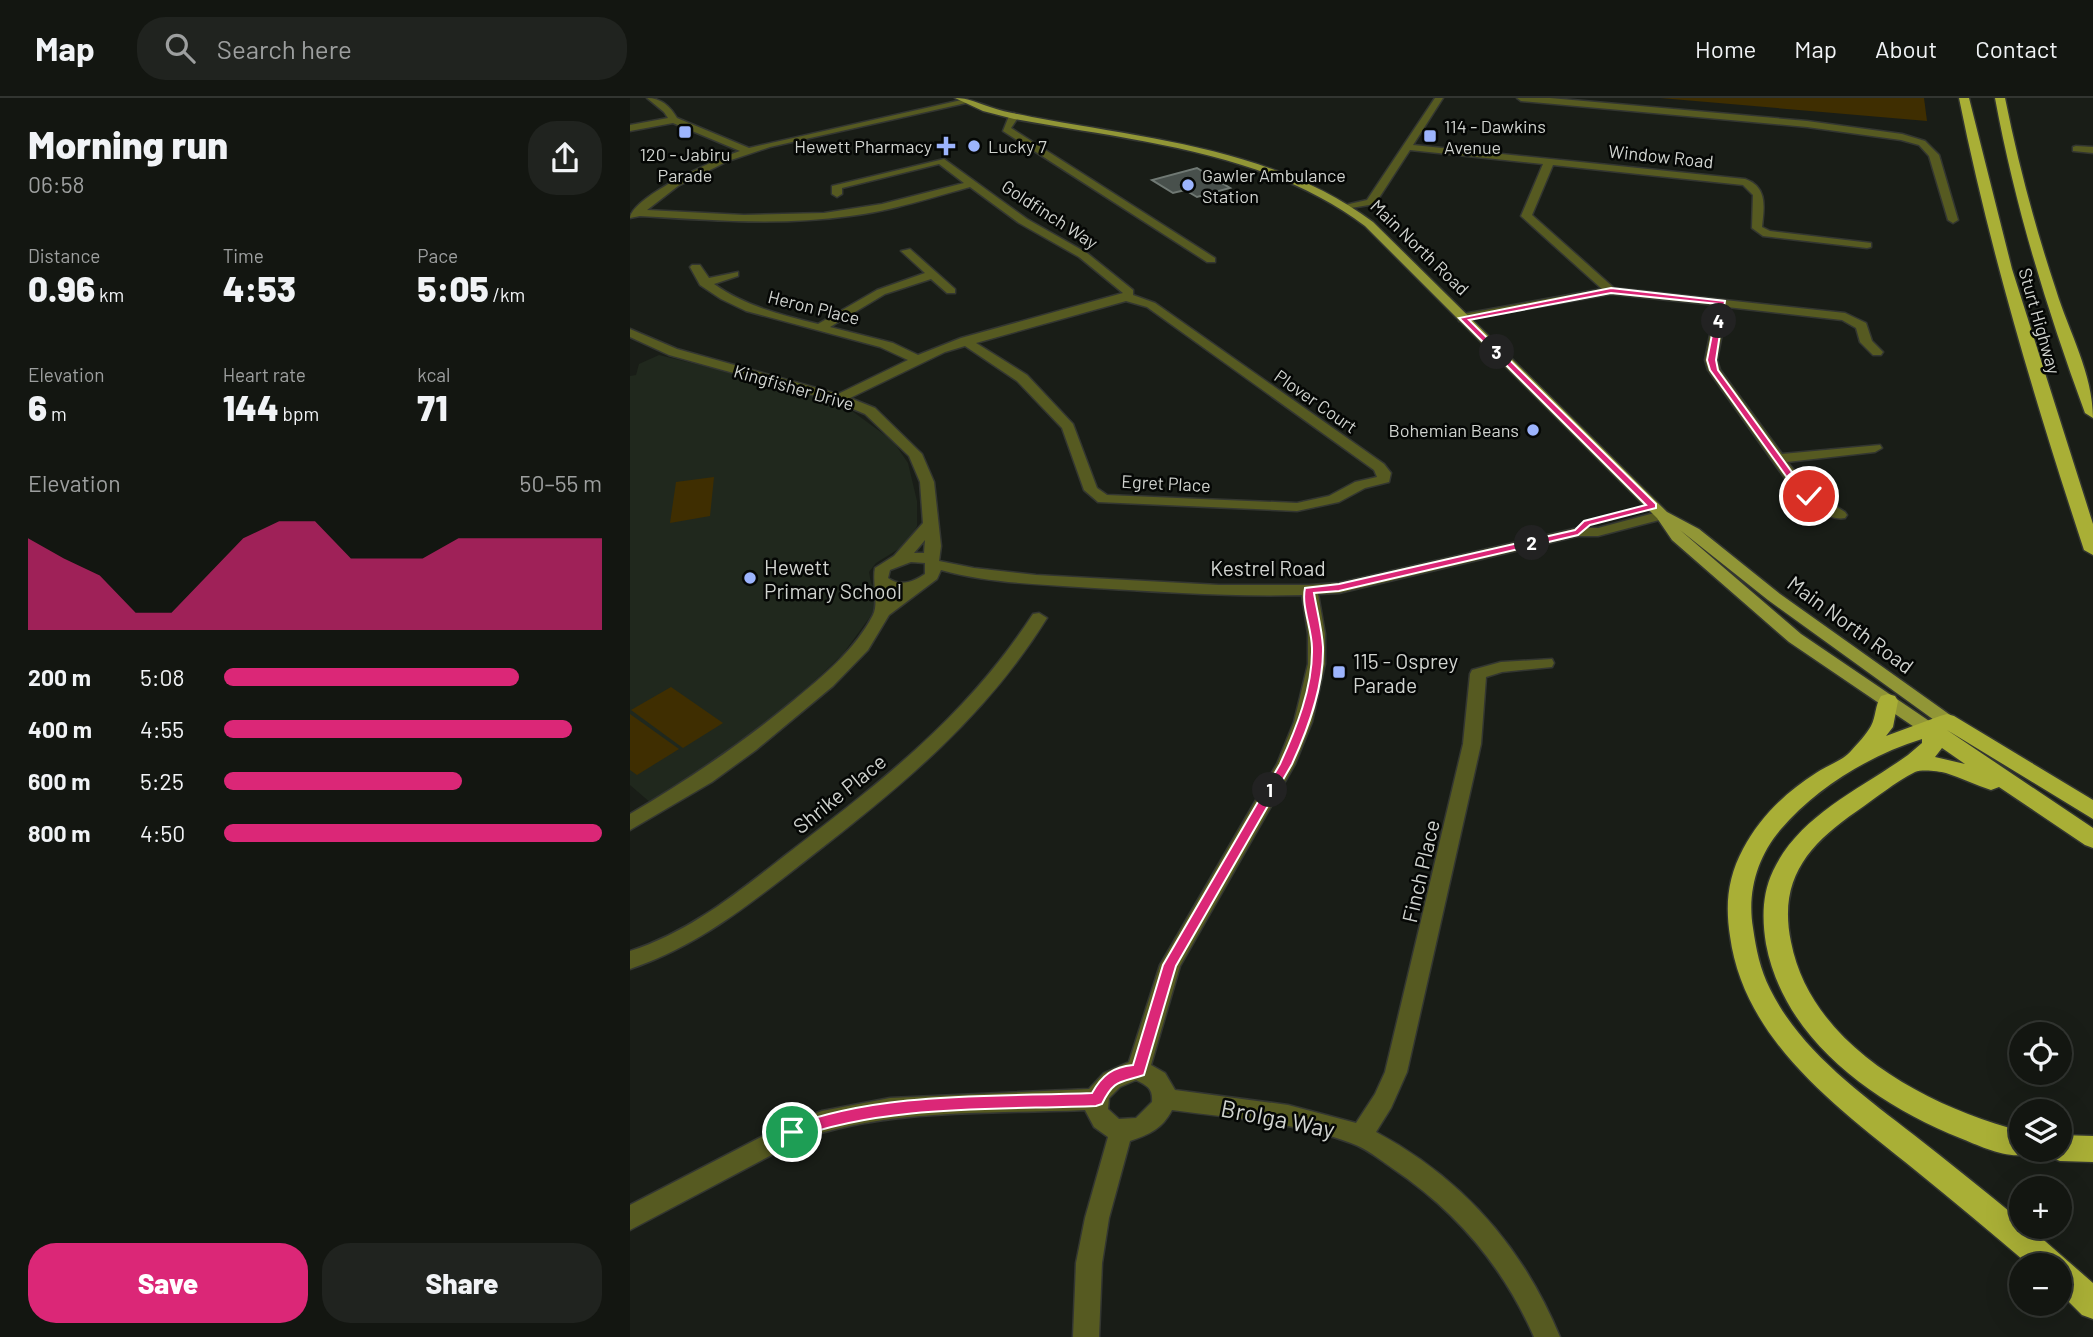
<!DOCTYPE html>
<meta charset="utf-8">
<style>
:root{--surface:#131611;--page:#20231f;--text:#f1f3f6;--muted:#9d9f9f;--line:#323531;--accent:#db2777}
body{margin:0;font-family:Barlow,sans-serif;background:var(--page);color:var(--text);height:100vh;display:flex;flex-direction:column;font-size:26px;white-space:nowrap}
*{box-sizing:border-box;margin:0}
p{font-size:23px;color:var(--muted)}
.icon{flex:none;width:38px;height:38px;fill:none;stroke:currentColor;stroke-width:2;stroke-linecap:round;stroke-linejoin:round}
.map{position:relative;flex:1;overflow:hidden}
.panel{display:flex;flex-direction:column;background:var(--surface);width:630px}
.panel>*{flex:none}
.buttons{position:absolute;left:1379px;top:924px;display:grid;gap:14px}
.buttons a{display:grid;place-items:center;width:63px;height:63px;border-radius:50%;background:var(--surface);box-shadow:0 7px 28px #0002,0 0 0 2px var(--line);font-size:35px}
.pin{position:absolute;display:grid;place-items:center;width:60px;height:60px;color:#fff;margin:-30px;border:4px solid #fff;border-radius:50%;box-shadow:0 2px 7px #0007}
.km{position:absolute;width:35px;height:35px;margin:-18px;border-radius:50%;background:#222;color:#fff;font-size:19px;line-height:35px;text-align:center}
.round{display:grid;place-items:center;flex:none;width:74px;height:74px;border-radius:28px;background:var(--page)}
.head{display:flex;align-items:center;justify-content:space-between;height:119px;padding:0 28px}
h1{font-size:38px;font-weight:800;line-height:52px}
.metrics{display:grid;grid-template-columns:repeat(3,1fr);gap:10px;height:119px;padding:7px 28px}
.metrics div{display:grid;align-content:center}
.metrics b{font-size:35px;font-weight:800}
.metrics small{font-size:19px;font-weight:400}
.metrics p{font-size:19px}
.chart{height:196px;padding:14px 28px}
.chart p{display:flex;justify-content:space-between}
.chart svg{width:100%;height:126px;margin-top:7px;fill:var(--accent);opacity:.7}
.button{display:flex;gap:14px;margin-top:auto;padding:14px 28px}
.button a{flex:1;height:80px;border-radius:28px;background:var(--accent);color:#fff;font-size:28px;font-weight:800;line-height:80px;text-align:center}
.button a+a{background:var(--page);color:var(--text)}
ul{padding:0 28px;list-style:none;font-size:23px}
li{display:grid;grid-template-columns:112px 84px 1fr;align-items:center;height:52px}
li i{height:18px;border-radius:9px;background:var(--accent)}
header{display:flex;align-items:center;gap:42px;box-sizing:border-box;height:98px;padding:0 35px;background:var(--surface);border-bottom:2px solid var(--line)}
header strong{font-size:33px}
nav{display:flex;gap:38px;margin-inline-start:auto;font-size:24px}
.search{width:490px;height:63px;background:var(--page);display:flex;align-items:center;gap:18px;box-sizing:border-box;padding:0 24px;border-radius:28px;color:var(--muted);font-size:26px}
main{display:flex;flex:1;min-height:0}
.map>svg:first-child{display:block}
.built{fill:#20281d}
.green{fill:#3f2e01}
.building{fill:#48504c;stroke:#707974;stroke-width:2}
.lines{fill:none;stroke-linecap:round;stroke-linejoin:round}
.street-casing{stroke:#333631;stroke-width:3}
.primary-casing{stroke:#333631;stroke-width:3}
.highway-casing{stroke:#333631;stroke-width:3}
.street{fill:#565a21;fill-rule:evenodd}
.primary{fill:#919636;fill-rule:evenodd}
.highway{fill:#a9af36;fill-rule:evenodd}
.route{fill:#db2777;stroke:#fff;stroke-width:2}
.poi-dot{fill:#9cb4fd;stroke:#050705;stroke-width:2.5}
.labels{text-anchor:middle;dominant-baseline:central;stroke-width:5;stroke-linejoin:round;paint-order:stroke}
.far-poi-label{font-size:18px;fill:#d0d3cf;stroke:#050705;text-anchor:start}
.far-street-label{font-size:18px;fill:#d0d3cf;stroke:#050705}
.poi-label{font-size:21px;fill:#d0d3cf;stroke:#050705;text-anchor:start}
.street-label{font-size:21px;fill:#d0d3cf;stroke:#050705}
.near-street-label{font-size:24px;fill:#d0d3cf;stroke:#050705}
</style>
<header>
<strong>Map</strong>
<div class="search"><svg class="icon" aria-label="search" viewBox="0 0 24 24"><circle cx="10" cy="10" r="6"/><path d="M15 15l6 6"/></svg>Search here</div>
<nav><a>Home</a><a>Map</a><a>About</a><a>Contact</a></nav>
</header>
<main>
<section class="panel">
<div class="head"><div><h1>Morning run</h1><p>06:58</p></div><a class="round"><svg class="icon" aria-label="share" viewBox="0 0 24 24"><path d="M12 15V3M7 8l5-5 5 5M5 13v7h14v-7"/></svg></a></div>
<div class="metrics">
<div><p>Distance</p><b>0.96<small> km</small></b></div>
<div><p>Time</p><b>4:53</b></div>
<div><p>Pace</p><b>5:05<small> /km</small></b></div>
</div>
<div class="metrics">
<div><p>Elevation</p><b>6<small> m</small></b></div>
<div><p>Heart rate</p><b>144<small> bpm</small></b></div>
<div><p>kcal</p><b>71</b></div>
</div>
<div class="chart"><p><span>Elevation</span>50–55 m</p>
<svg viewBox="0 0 160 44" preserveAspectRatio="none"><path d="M0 44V12L10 19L20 25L30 38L40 38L50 25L60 12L70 6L80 6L90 19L100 19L110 19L120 12L130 12L140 12L150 12L160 12V44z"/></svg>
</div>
<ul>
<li><b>200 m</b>5:08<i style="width:78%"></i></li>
<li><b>400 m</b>4:55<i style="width:92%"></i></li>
<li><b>600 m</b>5:25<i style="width:63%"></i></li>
<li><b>800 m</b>4:50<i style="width:100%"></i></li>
</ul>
<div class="button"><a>Save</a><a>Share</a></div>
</section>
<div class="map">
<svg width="1463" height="1239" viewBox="0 0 1463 1239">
<rect width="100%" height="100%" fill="#191d17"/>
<path class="built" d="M 29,257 L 177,293 L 218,310 L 263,343 L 278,365 L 287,403 L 287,428 L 280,444 L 246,465 L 239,474 L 241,485 L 248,495 L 248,508 L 213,556 L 150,616 L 111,647 L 22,706 L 0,687 L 0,278 L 6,277 L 9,266 Z"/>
<g class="green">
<path d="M 1030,0 L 1294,0 L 1297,23 Z"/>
<path d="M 84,379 L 80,418 L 40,425 L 46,384 Z"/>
<path d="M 41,589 L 93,625 L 53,650 L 1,612 Z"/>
<path d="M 0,616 L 49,651 L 7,677 L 0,672 Z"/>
</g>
<path class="building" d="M 567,70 L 600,90 L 567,99 L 555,92 L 543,95 L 522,82 Z"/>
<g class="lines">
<g class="street-casing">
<g id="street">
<path d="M 17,0 C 31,0 40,8 47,20 L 119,50 L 336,1 L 336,5 L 140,49 L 98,63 L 48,88 L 17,112 L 114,117 L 194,115 L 252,106 L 334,85 L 309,66 L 212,90 L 212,96 L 207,99 L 202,96 L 202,88 L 314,61 L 397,121 L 457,155 L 503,192 L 503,197 L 525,205 L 754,366 L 761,375 L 759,384 L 735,390 L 709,404 L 667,413 L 468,404 L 454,392 L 432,330 L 387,283 L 335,248 L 315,254 L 220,300 L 245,310 L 292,356 L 304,384 L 311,448 L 309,463 L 344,470 L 406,477 L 589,487 L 679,487 L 709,485 L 948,430 L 968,430 L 1032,413 L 1037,414 L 1039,417 L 1037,420 L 968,438 L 948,438 L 709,495 L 688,496 L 695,536 L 695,566 L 682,624 L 665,666 L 550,868 L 521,967 L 535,975 L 545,992 L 658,1007 L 726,1025 L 745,996 L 755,974 L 833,646 L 840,576 L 842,572 L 871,564 L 922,561 L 924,565 L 922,569 L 872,574 L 856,579 L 851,646 L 777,974 L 761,1010 L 746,1034 C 832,1080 893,1149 930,1239 L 904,1239 C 873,1168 826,1113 762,1070 C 749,1061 736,1050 721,1045 C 664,1024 602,1020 542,1012 C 532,1031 520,1036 500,1043 L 479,1120 L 472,1165 L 469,1239 L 443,1239 L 446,1165 L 455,1120 L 478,1039 L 464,1029 L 455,1012 C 364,1016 256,1010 170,1042 L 0,1132 L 0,1107 L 154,1027 L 192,1013 L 260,1000 L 459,991 L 474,975 L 499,964 L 530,867 L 647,666 L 664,624 L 678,566 L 678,536 L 672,497 C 603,499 533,494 464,490 C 413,486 361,486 311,472 L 307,481 L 259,517 L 238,552 L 203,588 L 126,652 L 82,684 L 0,732 L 0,716 C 58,682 111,646 163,603 C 193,578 225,552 243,517 C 249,505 242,484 245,470 L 264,458 L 293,425 L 290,384 L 279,358 L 235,316 L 204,303 L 39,257 L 0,239 L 0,231 L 47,251 L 208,296 L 278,262 L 250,249 L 116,213 L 91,201 L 70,187 L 60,169 L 62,167 L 70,167 L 79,180 L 108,174 L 108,178 L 84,186 C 115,208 151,217 188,226 L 247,192 L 295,175 L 271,153 L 280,151 L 325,191 L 325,195 L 317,195 L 301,181 L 255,196 L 200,229 L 263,245 L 288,257 L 331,240 L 493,195 L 449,159 L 389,125 L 340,89 C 300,100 261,113 220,118 C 150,128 80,122 10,118 L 0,120 C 3,98 88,60 110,53 L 43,25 L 0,33 L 0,27 L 38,20 L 34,14 ZM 496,203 L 517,209 L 744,372 L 747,379 L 725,384 L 699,398 L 667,405 L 477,397 L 467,390 L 443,326 L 397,277 L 346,245 ZM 295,442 L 294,455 L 284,455 ZM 281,464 L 295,465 L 295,476 C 283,484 271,489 258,480 L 260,472 ZM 259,493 L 268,495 L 260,501 ZM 506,982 C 518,988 523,991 522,1004 L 506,1020 L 489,1021 L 478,1011 L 479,1000 L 490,989 Z"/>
<path d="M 805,0 L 813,0 L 783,47 L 1115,81 C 1138,89 1134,109 1132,129 L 1140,133 L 1241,145 L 1241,149 L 1237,150 L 1133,138 L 1122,130 L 1123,97 L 1113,87 L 923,67 L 902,117 L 984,190 L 1215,215 L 1236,225 L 1242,243 L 1253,254 L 1251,257 L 1243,257 L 1230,244 L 1226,230 L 1212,222 L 1097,209 L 1087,262 L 1090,272 L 1152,356 L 1250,347 L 1252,350 L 1245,354 L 1157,364 L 1184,395 L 1215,414 L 1217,417 L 1215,420 C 1196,424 1172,399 1159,386 L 1078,272 L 1075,262 L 1086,207 L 981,196 L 829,223 L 829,217 L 833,216 L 972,191 L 891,118 L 913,66 L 780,52 L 745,106 L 715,111 L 715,107 L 737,102 Z"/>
<path d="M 887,0 L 920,0 L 1177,23 L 1272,36 L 1295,43 L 1309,57 L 1328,122 L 1323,125 L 1318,122 L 1299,58 L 1289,47 L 1271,42 L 1177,29 L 891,3 Z"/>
<path d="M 384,15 L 389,18 L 381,30 L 585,160 L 585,164 L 577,164 L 373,33 L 379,18 Z"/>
<path d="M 1446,48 L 1463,49 L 1463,55 L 1443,53 L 1443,49 Z"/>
<path d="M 409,515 L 417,520 C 356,618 274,686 184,756 C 125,802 71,847 0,871 L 0,853 C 60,834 108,794 157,756 C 253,682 336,619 403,516 Z"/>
</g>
</g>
<g class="primary-casing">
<path id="primary" d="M 325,0 C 338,0 348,5 360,9 C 374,14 388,16 402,19 C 519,41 645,51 743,124 L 1037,414 L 1069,431 L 1150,496 L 1323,619 L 1326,623 L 1323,627 L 1311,627 L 1138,502 L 1050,432 L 1171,536 L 1308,629 L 1311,633 L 1308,637 L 1296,637 L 1159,544 L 1042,442 L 1027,420 L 735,128 C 636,53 503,43 384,21 L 353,13 Z"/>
</g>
<g class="highway-casing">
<g id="highway">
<path d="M 1329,0 L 1339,0 L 1382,171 L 1463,426 L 1463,457 L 1454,452 C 1405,303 1360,154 1329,0 Z"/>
<path d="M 1365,0 L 1375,0 C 1388,65 1405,129 1426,192 C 1439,234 1463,276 1463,320 L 1455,315 C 1417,212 1385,108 1365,0 Z"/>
<path d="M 1258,596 L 1265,598 L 1268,603 L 1263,629 L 1256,638 L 1310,618 L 1317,616 L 1324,618 L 1463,702 L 1463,721 L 1317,632 L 1463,730 L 1463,750 L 1455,747 L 1369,689 L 1361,692 C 1346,687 1331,680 1316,675 C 1308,673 1292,671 1285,674 C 1265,684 1246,700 1227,713 C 1178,747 1148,781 1161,844 C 1181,948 1298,1009 1391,1033 L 1391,1052 L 1402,1052 L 1401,1055 C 1380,1063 1350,1048 1330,1040 C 1245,1006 1154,942 1136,846 C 1132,821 1132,796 1143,773 C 1169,717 1231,691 1278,657 L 1292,645 L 1292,641 C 1240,657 1186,690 1151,731 C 1127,759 1117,794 1123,830 C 1126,851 1130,871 1140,891 C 1170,952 1231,996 1284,1037 C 1320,1065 1356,1094 1391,1123 L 1391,1129 L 1401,1131 L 1463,1185 L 1463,1221 L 1452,1217 L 1430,1195 L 1430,1167 L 1399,1167 C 1362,1135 1324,1104 1285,1072 C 1208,1010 1114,943 1100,838 C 1095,806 1098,779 1113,751 C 1130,719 1156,694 1186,675 C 1196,668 1214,662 1221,653 C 1228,645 1236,637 1241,628 C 1246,619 1245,607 1251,598 ZM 1312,650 L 1335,666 L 1305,659 Z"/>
<path d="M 1430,1037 L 1463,1038 L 1463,1064 L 1430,1063 L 1420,1059 L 1417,1052 L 1430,1052 Z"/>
</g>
</g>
<use href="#street" class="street"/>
<use href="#primary" class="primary"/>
<use href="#highway" class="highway"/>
</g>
<path class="route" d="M 981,190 L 1095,203 L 1086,262 L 1088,272 L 1167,381 L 1182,396 L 1182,400 L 1176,400 L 1161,385 L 1080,272 L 1077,262 L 1088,206 L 981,195 L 839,222 L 1026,406 L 1026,410 L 960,427 L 948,437 L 709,493 L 684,495 C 687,513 692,531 693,549 C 694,589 678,631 662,666 L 546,868 L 514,977 C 490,985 484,981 472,1006 L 466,1008 C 367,1012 256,1006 162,1041 L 157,1039 L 154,1034 L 157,1029 C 253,993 360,999 462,995 C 472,977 483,969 503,967 L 533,867 L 650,666 C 666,631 683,589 682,550 C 682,531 671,508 675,490 L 709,486 L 945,432 L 954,423 L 1016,407 L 829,220 Z"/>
<g class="poi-dot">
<rect x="48" y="27" width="14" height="14" rx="3.5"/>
<rect x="793" y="31" width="14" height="14" rx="3.5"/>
<path d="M312.5 37.5h7v7h7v7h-7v7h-7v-7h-7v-7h7z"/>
<circle cx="344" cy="48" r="7"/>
<circle cx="558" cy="87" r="7"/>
<circle cx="903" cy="332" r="7"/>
<circle cx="120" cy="480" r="7"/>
<rect x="702" y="567" width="14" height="14" rx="3.5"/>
</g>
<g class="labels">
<g class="far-poi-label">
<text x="814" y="28">114 - Dawkins<tspan x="814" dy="21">Avenue</tspan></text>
<text x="302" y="48" text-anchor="end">Hewett Pharmacy</text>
<text x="358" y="48">Lucky 7</text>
<text x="55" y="56" text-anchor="middle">120 - Jabiru<tspan x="55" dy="21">Parade</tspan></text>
<text x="572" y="77">Gawler Ambulance<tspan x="572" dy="21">Station</tspan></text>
<text x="889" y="332" text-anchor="end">Bohemian Beans</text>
</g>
<g class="far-street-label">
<text transform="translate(1031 58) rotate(6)">Window Road</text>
<text transform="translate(420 116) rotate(33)">Goldfinch Way</text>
<text transform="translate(790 149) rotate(44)">Main North Road</text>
<text transform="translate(184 209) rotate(14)">Heron Place</text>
<text transform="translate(1410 223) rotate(74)">Sturt Highway</text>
<text transform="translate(164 289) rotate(16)">Kingfisher Drive</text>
<text transform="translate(686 303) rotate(35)">Plover Court</text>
<text transform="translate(536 385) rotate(3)">Egret Place</text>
</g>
<g class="poi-label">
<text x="134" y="468">Hewett<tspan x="134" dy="24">Primary School</tspan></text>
<text x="723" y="562">115 - Osprey<tspan x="723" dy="24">Parade</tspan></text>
</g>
<g class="street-label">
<text x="638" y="469">Kestrel Road</text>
<text transform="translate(1221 526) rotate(36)">Main North Road</text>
<text transform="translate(209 695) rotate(-39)">Shrike Place</text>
<text transform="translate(790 773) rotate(-77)">Finch Place</text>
</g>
<g class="near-street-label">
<text transform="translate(648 1020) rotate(11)">Brolga Way</text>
</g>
</g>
</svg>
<div class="buttons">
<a><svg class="icon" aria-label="locate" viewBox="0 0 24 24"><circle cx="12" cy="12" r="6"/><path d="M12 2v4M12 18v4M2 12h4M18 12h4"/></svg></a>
<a><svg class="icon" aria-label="layers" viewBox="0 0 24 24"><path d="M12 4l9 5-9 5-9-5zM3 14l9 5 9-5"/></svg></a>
<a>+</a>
<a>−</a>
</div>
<div class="pin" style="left:162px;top:1034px;background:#1e9e55"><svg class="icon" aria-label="arrive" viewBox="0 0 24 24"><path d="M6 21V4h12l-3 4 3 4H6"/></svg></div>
<div class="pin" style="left:1179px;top:398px;background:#d93025"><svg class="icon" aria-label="check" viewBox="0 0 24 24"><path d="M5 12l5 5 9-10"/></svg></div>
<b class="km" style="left:640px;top:692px">1</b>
<b class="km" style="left:902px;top:445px">2</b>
<b class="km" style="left:867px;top:254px">3</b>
<b class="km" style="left:1089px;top:223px">4</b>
</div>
</main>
